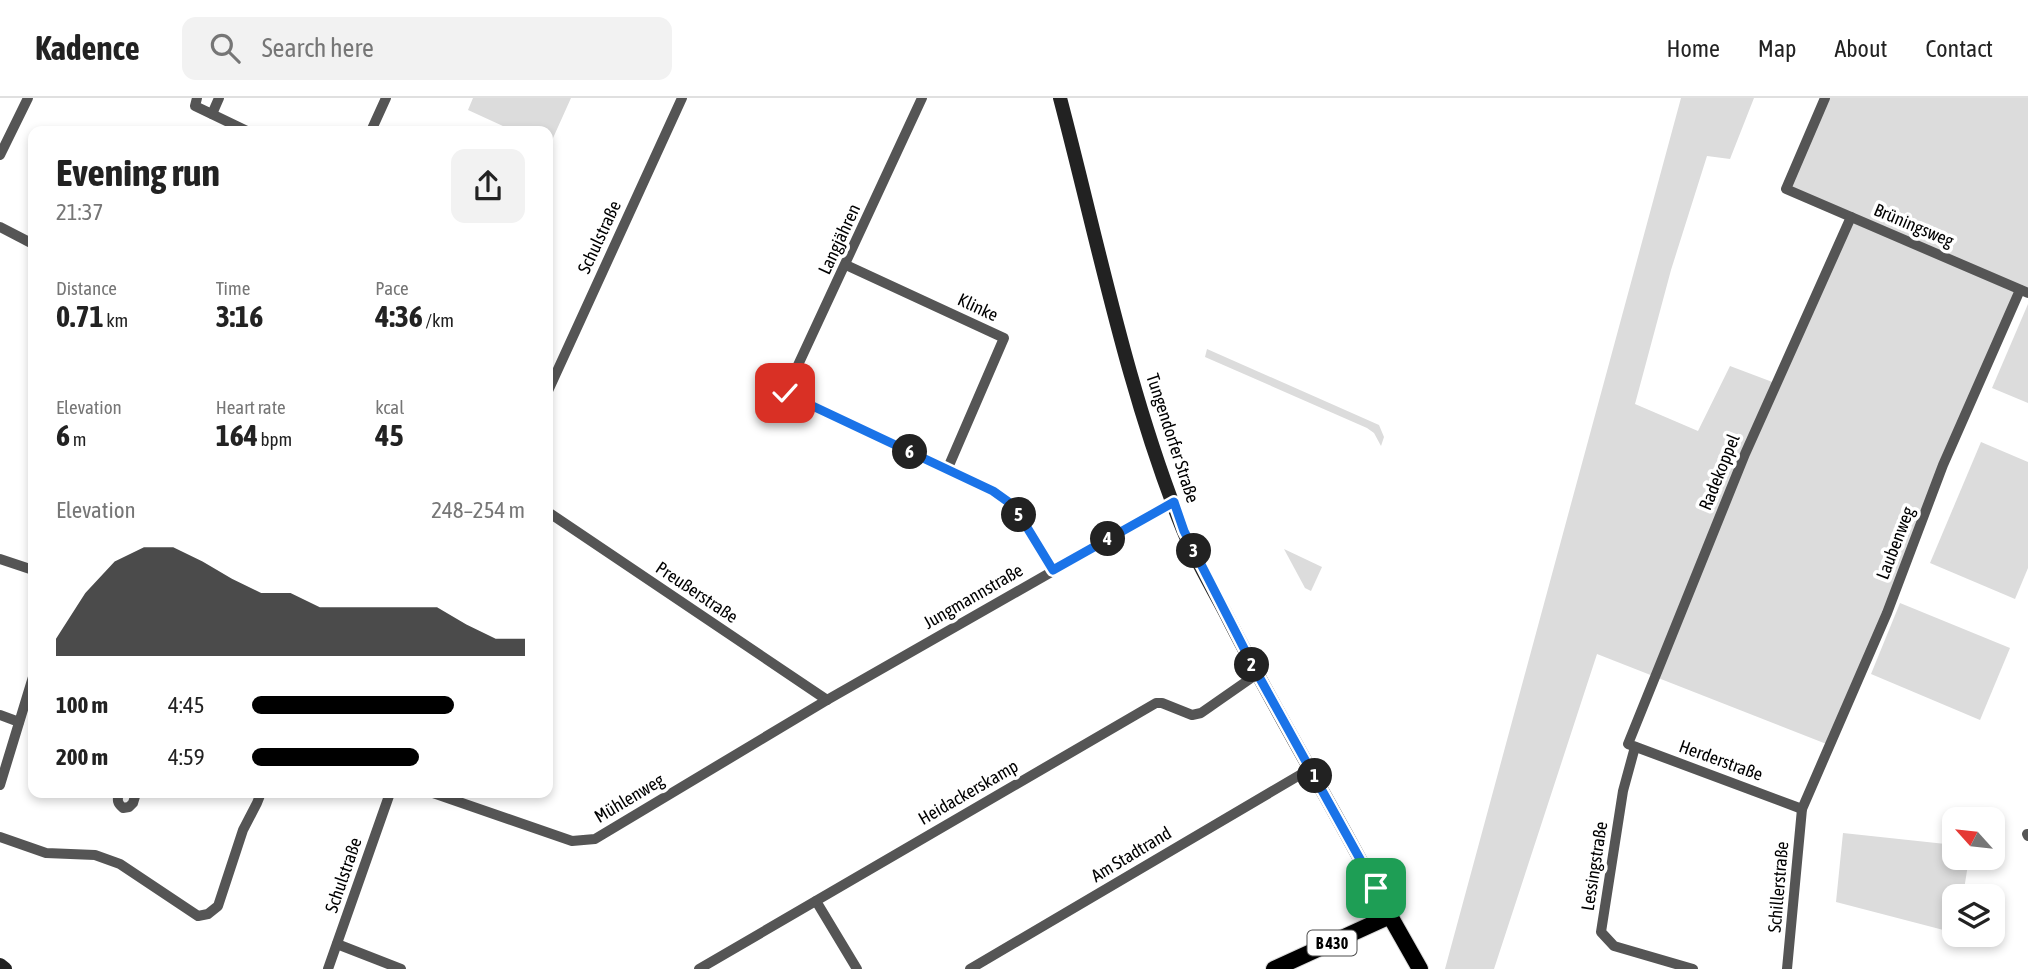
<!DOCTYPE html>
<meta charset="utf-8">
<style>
:root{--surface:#fff;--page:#f2f2f2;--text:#222;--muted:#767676;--line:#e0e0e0;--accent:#000}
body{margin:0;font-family:"Asap Condensed",sans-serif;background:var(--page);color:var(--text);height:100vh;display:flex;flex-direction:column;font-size:26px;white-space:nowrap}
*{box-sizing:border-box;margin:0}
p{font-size:23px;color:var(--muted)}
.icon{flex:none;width:38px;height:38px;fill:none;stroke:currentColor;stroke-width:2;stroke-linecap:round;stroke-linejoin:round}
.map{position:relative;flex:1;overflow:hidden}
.side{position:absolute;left:28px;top:28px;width:525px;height:672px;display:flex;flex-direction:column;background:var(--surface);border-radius:14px;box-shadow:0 4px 10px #0003}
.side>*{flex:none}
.needle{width:46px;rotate:297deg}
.buttons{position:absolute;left:1942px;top:709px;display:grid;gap:14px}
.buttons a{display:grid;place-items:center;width:63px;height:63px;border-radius:14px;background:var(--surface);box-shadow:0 4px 10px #0003;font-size:35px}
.pin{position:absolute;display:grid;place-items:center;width:60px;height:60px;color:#fff;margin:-30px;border-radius:14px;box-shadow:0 4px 10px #0006}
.km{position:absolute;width:35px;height:35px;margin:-18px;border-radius:50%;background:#222;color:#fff;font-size:19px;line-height:35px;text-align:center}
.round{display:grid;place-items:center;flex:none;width:74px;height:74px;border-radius:14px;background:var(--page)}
.summary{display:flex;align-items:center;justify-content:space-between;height:119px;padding:0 28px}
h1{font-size:38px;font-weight:700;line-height:52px}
.metrics{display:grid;grid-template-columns:repeat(3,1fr);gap:10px;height:119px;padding:7px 28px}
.metrics div{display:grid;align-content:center}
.metrics b{font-size:30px;font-weight:700}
.metrics small{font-size:19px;font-weight:400}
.metrics p{font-size:19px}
.chart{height:196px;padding:14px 28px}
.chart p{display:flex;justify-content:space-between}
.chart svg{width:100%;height:126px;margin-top:7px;fill:var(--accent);opacity:.7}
ul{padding:0 28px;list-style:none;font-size:23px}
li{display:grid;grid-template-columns:112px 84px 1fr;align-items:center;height:52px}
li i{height:18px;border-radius:9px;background:var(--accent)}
header{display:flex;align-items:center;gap:42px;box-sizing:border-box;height:98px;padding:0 35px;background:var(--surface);border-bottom:2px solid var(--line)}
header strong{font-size:33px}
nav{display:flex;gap:38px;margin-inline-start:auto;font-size:24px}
.search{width:490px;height:63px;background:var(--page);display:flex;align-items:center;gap:18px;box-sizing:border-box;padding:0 24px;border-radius:14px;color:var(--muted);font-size:26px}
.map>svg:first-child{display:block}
.green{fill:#dcdcdc}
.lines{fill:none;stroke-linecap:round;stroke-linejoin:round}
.primary-casing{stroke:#dbdbdb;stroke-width:18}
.street{stroke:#555;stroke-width:10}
.secondary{stroke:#222;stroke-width:14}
.primary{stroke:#000;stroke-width:16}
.route-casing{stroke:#fff;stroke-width:14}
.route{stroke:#1a73e8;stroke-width:9}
.labels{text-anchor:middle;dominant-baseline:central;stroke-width:7;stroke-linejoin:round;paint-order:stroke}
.shield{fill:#fff;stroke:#4c4c4c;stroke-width:2}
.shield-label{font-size:16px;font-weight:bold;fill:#000}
.street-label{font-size:18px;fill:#000;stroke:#fff}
</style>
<header>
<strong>Kadence</strong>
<div class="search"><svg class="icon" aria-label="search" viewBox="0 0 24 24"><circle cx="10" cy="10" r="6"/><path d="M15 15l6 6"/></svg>Search here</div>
<nav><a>Home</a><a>Map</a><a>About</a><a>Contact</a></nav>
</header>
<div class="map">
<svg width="2028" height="871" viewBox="0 0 2028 871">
<rect width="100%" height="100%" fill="#fff"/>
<g class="green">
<path d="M 473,0 L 571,0 L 549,49 L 548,33 L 514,33 L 468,12 Z"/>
<path d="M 1681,0 L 1754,0 L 1730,61 L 1707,58 L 1671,172 L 1635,306 L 1698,333 L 1730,268 L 1775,285 L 1850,120 L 1786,91 L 1825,0 L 2028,0 L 2028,195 L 2020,192 L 1829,647 L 1597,556 L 1494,871 L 1445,871 Z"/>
<path d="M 2028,206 L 2028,305 L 1992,290 Z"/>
<path d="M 1207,251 L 1379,327 L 1384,339 L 1381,348 L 1374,335 L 1367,330 L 1205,259 Z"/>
<path d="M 1981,344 L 2028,364 L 2028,470 L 2015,501 L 1930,465 Z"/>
<path d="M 1284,451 L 1322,469 L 1311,493 L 1305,490 Z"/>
<path d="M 1900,505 L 2010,550 L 1980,622 L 1871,576 Z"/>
<path d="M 1843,735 L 1955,747 L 1955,760 L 1969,760 L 1963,798 L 1955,798 L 1955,835 L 1836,804 Z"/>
</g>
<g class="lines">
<g class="primary-casing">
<path id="primary" d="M 1274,871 L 1390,818 L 1420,871"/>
</g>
<g class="street">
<path d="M 197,0 L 195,8 L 247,33"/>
<path d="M 922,0 L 785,295 L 993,393 L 1014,408 L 1053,472"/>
<path d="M 1825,0 L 1786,91 L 2028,195"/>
<path d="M 212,16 L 219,0"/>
<path d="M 371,33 L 386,0"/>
<path d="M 0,57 L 28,0"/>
<path d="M 0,129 L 33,146"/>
<path d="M 846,167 L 1004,240 L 947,372"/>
<path d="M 548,293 L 682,0"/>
<path d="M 548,414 L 827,602"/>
<path d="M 0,461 L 33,472"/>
<path d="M 0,617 L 19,624"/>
<path d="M 1635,649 L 1623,693 L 1601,834 L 1614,848 L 1693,871"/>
<path d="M 0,687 L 33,579"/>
<path d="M 119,695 C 117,702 117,705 123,710 L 129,709 L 133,705 L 136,695"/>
<path d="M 433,695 L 572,743 L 595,741 L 827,602 L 1174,404"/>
<path d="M 1802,711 L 1628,646 L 1745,356 L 1851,119"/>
<path d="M 2027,736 L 2028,738"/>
<path d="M 0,739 L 46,755 L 95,757 L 120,766 L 198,818 L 208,816 L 218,808 L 243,732 L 257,705 L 261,695"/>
<path d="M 816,803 L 857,871"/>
<path d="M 337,846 L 401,871"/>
<path d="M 328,871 L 390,695"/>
<path d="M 699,871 L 1156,605 L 1162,605 L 1192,617 L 1201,615 L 1257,576"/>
<path d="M 970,871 L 1310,671"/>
<path d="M 1787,871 L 1802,711 L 1887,515 L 1943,367 L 2020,192"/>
</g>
<g class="secondary">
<path d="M 1060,0 C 1098,144 1127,293 1183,432 C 1195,461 1212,489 1226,516 C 1278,619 1338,716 1390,818"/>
<path d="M 0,867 L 5,871"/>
</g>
<use href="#primary" class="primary"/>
</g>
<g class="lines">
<g class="route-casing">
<path id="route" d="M 785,295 L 993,393 L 1014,408 L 1053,472 L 1174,404 L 1184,433 L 1252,566 L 1376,790"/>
</g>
<use href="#route" class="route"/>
</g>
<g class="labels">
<rect class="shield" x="1307.5" y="832.5" width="49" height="25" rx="5"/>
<g class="shield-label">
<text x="1332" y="845">B 430</text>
</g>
<g class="street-label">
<text transform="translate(1914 127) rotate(23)">Brüningsweg</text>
<text transform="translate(599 139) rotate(-65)">Schulstraße</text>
<text transform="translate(839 141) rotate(-65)">Langjähren</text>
<text transform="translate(978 209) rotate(25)">Klinke</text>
<text transform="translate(1173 340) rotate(72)">Tungendorfer Straße</text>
<text transform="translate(1719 374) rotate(-68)">Radekoppel</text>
<text transform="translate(1895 445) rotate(-69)">Laubenweg</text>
<text transform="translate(697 494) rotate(34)">Preußerstraße</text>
<text transform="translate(973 498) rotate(-30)">Jungmannstraße</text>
<text transform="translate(1721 662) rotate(20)">Herderstraße</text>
<text transform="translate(968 694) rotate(-30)">Heidackerskamp</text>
<text transform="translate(629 700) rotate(-31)">Mühlenweg</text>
<text transform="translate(1131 756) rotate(-31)">Am Stadtrand</text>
<text transform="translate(1594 768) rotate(-81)">Lessingstraße</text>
<text transform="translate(343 777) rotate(-71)">Schulstraße</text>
<text transform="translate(1778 789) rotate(-85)">Schillerstraße</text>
</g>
</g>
</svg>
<div class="buttons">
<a><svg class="needle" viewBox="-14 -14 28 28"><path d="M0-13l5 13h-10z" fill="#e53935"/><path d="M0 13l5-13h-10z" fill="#767676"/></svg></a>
<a><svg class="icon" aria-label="layers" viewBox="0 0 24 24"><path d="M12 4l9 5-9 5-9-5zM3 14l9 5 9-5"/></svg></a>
</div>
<div class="pin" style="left:1376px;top:790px;background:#1e9e55"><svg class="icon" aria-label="arrive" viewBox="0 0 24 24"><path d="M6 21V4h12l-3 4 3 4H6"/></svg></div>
<div class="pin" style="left:785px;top:295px;background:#d93025"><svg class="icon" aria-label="check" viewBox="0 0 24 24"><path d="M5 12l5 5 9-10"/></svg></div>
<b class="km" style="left:1315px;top:678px">1</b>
<b class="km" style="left:1252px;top:567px">2</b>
<b class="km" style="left:1194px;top:453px">3</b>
<b class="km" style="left:1108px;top:441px">4</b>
<b class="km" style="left:1019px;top:417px">5</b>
<b class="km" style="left:910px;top:354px">6</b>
<section class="side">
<div class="summary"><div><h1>Evening run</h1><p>21:37</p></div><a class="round"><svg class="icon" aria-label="share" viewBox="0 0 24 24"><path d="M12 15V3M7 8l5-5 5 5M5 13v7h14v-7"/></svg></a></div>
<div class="metrics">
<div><p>Distance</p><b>0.71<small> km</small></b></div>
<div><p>Time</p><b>3:16</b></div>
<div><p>Pace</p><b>4:36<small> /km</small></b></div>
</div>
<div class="metrics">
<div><p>Elevation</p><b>6<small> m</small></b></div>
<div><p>Heart rate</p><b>164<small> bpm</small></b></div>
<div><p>kcal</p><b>45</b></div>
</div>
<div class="chart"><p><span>Elevation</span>248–254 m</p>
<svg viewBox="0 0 160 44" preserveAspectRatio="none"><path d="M0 44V38L10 22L20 11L30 6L40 6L50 11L60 17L70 22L80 22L90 27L100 27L110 27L120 27L130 27L140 33L150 38L160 38V44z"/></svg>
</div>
<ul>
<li><b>100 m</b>4:45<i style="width:74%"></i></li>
<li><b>200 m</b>4:59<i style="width:61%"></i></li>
</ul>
</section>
</div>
